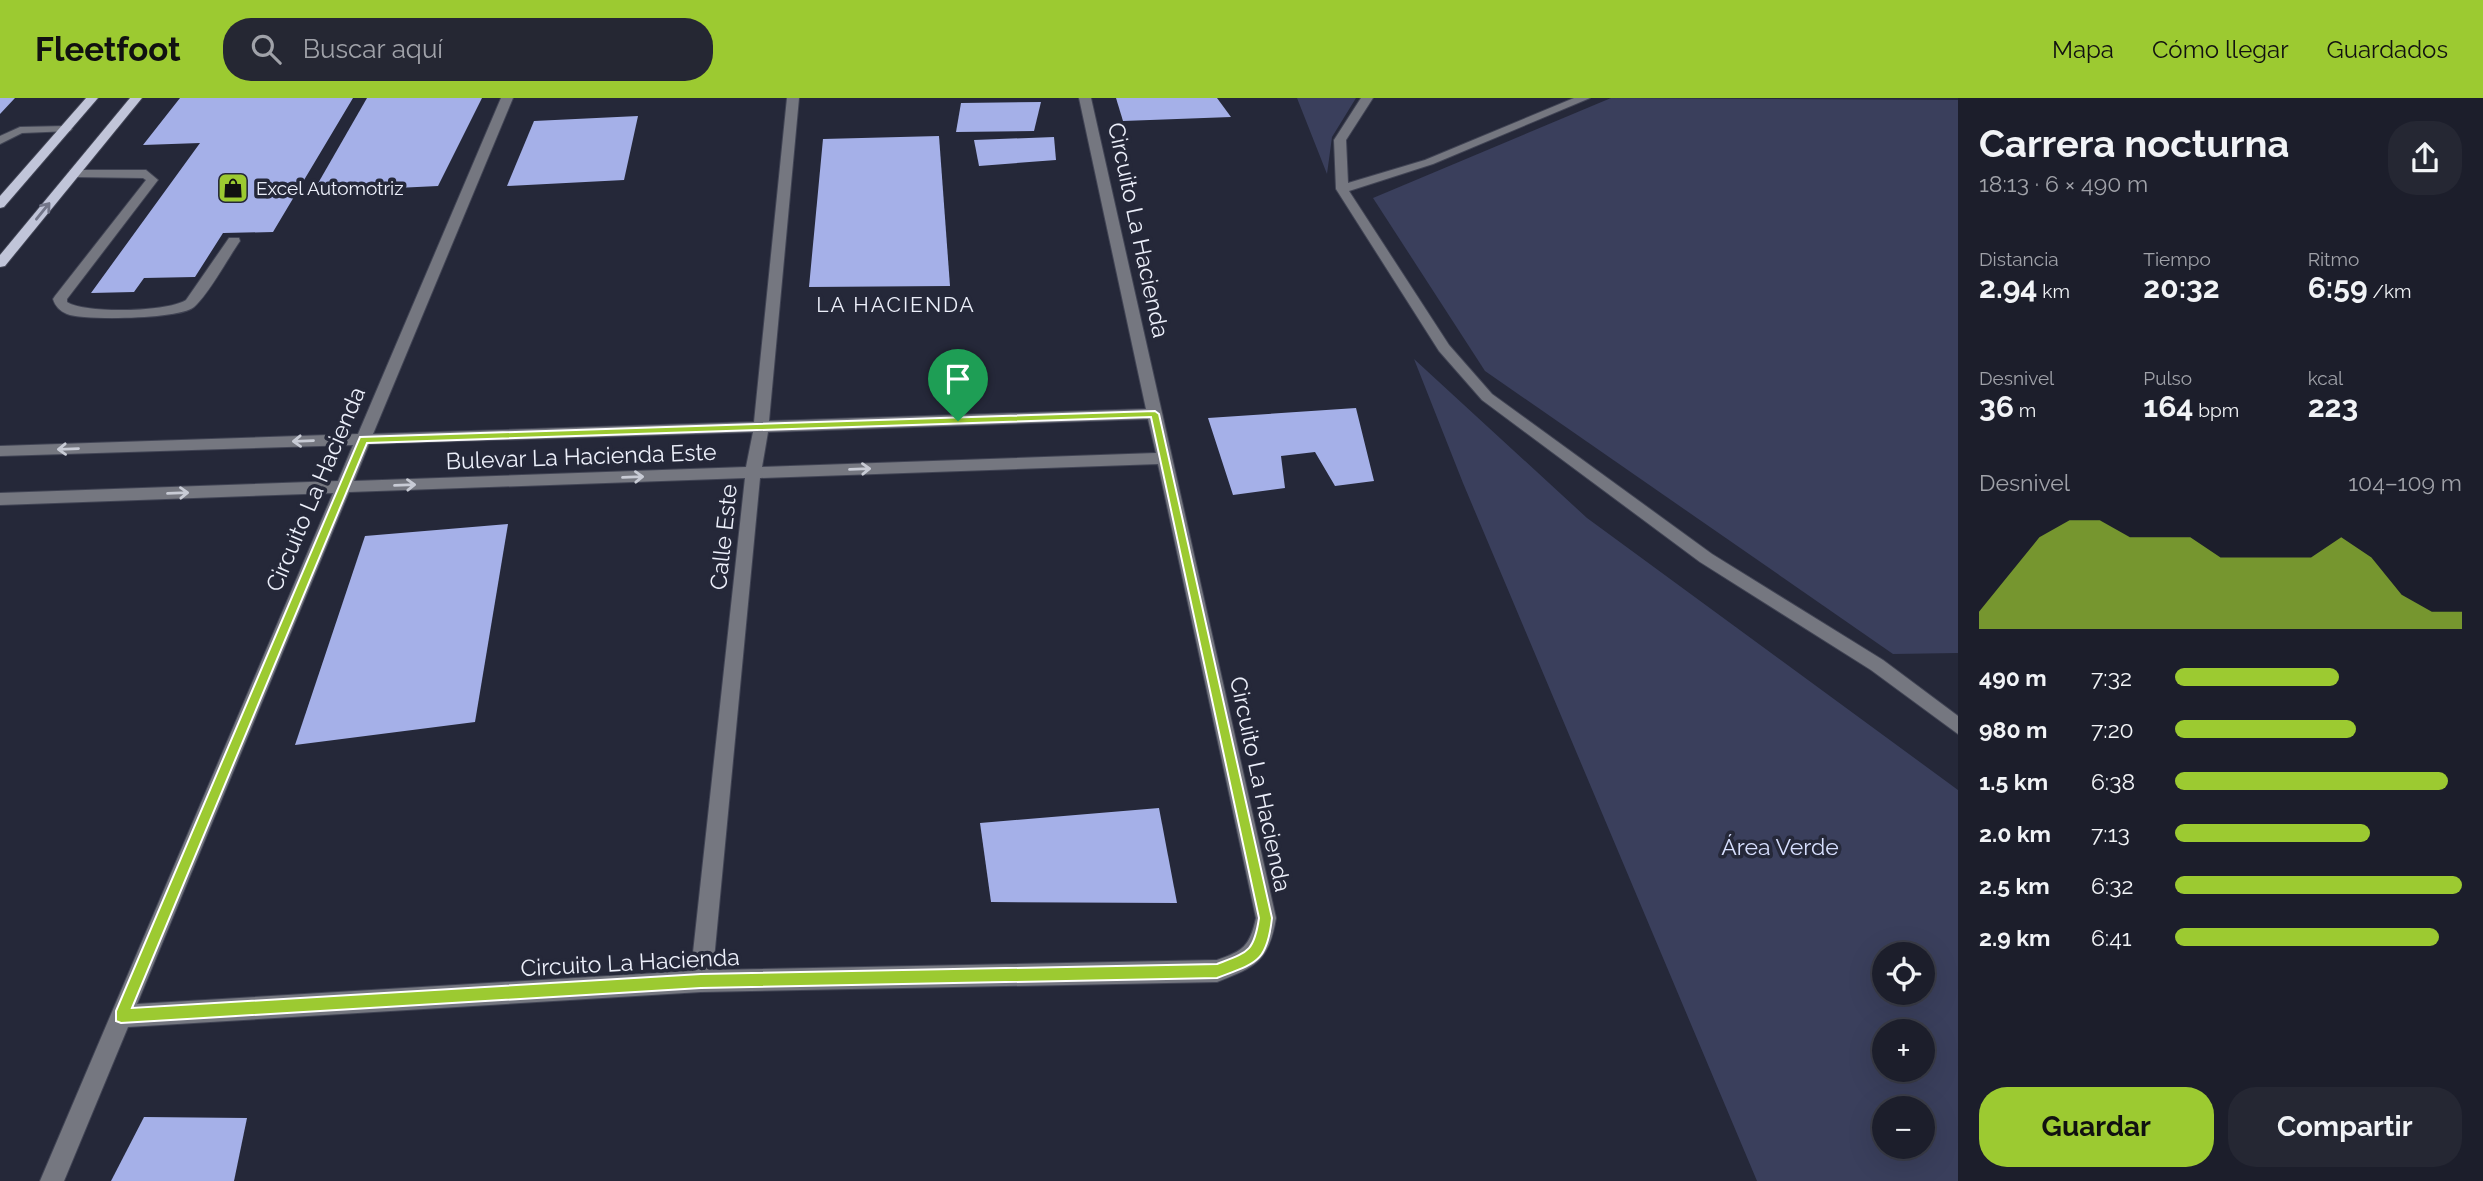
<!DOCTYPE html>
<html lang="es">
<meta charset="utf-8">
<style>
:root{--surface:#1c1e2b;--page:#252733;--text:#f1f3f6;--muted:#a0a2a9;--line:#3a3c47;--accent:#9cca31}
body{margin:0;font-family:Raleway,sans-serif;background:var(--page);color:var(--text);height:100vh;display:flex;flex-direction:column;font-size:26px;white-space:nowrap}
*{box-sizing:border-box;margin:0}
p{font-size:23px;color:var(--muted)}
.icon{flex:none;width:38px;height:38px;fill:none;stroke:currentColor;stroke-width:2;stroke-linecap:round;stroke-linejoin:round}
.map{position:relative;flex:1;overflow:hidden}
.panel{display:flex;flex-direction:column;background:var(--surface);width:525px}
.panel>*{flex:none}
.controls{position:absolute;left:1872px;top:844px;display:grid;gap:14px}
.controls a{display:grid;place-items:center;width:63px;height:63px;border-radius:50%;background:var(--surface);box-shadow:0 7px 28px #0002,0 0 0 2px var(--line);font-size:35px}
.pin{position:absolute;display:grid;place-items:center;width:60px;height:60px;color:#fff;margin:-72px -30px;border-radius:50% 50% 50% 0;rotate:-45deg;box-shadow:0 0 7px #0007}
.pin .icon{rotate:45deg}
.round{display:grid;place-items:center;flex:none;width:74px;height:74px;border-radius:28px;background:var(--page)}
.headline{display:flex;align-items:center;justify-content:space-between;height:119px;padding:0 21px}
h1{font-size:38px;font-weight:700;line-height:52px}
.stats{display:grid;grid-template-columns:repeat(3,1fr);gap:10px;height:119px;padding:7px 21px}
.stats div{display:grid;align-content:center}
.stats b{font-size:30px;font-weight:700}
.stats small{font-size:19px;font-weight:400}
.stats p{font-size:19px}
.chart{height:196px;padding:14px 21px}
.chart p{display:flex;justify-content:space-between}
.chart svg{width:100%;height:126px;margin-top:7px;fill:var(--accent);opacity:.7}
.button{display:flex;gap:14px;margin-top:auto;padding:14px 21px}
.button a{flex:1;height:80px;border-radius:28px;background:var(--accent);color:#111;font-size:28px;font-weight:700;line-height:80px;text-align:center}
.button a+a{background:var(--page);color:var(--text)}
ul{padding:0 21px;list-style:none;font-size:23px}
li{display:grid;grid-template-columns:112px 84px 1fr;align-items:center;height:52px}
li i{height:18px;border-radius:9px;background:var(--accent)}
header{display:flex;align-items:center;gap:42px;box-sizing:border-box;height:98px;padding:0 35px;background:var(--accent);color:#111}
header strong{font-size:33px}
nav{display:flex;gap:38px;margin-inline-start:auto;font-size:24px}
.search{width:490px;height:63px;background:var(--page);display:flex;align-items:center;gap:18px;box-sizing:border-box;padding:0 24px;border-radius:28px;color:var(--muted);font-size:26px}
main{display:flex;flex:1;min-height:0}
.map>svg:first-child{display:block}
.green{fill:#3a3f5c;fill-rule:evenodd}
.building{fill:#a5b0e8}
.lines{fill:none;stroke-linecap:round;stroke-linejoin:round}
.minor-casing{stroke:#414454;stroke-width:2}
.major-casing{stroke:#414454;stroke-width:2}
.minor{fill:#757780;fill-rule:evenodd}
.major{fill:#c1c5d9;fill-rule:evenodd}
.oneway{stroke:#737689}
.oneway2{stroke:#c8cbd5}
.route{fill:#9cca31;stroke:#fff;stroke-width:2;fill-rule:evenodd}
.labels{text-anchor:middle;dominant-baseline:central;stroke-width:7;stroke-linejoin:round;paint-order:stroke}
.far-poi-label{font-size:19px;fill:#eceffa;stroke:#252839;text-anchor:start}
.far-neighbourhood-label{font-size:21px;letter-spacing:2px;fill:#eceffa;stroke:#252839}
.street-label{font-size:23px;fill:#eceffa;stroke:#252839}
.park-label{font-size:23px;fill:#d7dffe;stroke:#252839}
</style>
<header>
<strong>Fleetfoot</strong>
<div class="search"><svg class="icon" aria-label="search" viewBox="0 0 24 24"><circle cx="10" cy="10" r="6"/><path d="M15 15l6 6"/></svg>Buscar aquí</div>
<nav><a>Mapa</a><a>Cómo llegar</a><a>Guardados</a></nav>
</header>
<main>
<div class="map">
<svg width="1958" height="1083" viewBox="0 0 1958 1083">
<rect width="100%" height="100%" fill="#252839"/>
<g class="green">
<path d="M 1297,0 L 1356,0 L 1332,39 L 1327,76 Z"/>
<path d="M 1611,0 L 1958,2 L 1958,555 L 1893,556 L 1485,273 L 1373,100 Z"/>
<path d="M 1414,261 L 1587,420 L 1958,692 L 1958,1083 L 1757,1083 L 1463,385 ZM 1885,856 L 1923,856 L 1923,894 L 1885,894 ZM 1885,933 L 1923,933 L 1923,971 L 1885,971 ZM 1885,1010 L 1923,1010 L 1923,1048 L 1885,1048 Z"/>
</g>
<g class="building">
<path d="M 0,0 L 15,0 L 0,16 Z"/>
<path d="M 180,0 L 353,0 L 273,134 L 223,135 L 195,179 L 144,180 L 134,194 L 91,195 L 200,45 L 143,47 Z"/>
<path d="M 367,0 L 482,0 L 438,88 L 313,94 Z"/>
<path d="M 1116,0 L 1217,0 L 1231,19 L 1123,23 Z"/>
<path d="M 1041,4 L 1034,33 L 956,34 L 961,5 Z"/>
<path d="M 638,18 L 624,82 L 507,88 L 534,23 Z"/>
<path d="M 939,38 L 950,188 L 809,189 L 823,41 Z"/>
<path d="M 1054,39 L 1056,62 L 979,68 L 974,42 Z"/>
<path d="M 1356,310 L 1374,383 L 1335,388 L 1315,354 L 1281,358 L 1285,390 L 1233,397 L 1208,320 Z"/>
<path d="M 508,426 L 475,624 L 295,647 L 365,438 Z"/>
<path d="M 1159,710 L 1177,805 L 991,804 L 980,725 Z"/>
<path d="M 144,1019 L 247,1020 L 234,1083 L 111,1083 Z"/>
</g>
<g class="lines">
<g class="minor-casing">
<g id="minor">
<path d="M 501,0 L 513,0 L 373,336 L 754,324 L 787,0 L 799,0 L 769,323 L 1146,311 L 1079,0 L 1091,0 L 1276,820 C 1269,863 1256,869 1217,884 L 701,894 L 128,929 L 64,1083 L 40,1083 L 333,395 L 0,407 L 0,395 L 338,383 L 353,347 L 0,358 L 0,348 L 358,336 ZM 1148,321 L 1156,355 L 762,369 L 768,334 ZM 753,334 L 746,369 L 354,383 L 369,346 ZM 1158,366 L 1256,820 C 1250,848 1243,853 1217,862 L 713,872 L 760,380 ZM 745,380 L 691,873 L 137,906 L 349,394 Z"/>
<path d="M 1361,0 L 1373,0 L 1346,42 L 1348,85 L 1425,62 L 1574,0 L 1590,0 L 1433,66 L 1349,93 L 1449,247 L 1492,296 L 1712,456 L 1883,562 L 1958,618 L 1958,636 L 1871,572 L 1700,464 L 1482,302 L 1439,253 L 1336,91 L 1334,42 Z"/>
<path d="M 66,28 L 72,31 L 70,33 L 22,35 L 0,46 L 0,38 L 20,29 Z"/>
<path d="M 70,72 L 146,72 L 158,82 L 67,201 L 67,204 C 85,216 168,214 186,202 L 229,140 L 239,140 L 240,143 C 228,160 209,196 194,209 C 181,221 84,223 67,216 C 60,213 55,208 53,201 L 55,198 L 146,82 L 143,80 L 74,79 L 70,78 Z"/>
</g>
</g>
<g class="major-casing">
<g id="major">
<path d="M 86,0 L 98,0 L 4,109 L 0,110 L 0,98 Z"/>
<path d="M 130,0 L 142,0 L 5,168 L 0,169 L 0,157 Z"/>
</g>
</g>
<use href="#minor" class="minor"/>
<use href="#major" class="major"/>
</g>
<defs><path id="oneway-shaft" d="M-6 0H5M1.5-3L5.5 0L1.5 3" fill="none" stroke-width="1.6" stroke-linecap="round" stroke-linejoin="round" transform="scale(1.75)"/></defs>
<use class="oneway" href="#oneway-shaft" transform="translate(43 113) rotate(-51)"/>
<g class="oneway2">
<use href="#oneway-shaft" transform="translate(303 343) rotate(178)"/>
<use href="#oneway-shaft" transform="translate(68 351) rotate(178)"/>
<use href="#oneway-shaft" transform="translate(860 371) rotate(-2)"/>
<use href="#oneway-shaft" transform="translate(633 379) rotate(-2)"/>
<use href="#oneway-shaft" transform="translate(405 387) rotate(-2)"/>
<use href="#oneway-shaft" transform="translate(178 395) rotate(-2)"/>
</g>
<path class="route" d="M 1155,313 L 1159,316 L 1272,820 C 1267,865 1256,865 1217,880 L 701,890 L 121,925 L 116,923 L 116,913 L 360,339 ZM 1151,319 L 1259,820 C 1254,854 1248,854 1217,866 L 701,876 L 132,910 L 367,345 Z"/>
<defs>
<g id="shop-square" transform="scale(1.575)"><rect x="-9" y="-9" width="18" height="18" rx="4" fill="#9cca31" stroke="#252839"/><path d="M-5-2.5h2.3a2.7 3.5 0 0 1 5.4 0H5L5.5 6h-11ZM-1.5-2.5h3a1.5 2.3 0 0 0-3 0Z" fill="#111"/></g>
</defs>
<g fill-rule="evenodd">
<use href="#shop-square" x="233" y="90"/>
</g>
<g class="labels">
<g class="far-poi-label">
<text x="256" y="90">Excel Automotriz</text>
</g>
<g class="far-neighbourhood-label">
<text x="896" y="206">LA HACIENDA</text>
</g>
<g class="street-label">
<text transform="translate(1139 132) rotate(78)">Circuito La Hacienda</text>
<text transform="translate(581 358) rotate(-2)">Bulevar La Hacienda Este</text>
<text transform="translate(315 391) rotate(-67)">Circuito La Hacienda</text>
<text transform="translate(723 439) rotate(-84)">Calle Este</text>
<text transform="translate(1261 686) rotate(78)">Circuito La Hacienda</text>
<text transform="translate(630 864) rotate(-3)">Circuito La Hacienda</text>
</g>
<g class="park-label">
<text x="1780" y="748">Área Verde</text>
</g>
</g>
</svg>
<div class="controls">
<a><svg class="icon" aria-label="locate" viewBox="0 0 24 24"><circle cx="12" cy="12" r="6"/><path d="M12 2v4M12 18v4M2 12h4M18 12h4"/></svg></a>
<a>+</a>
<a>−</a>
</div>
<div class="pin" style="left:958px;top:323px;background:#1e9e55"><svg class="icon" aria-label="arrive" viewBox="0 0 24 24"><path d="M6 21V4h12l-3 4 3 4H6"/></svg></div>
</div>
<section class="panel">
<div class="headline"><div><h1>Carrera nocturna</h1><p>18:13 · 6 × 490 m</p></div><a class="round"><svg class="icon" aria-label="share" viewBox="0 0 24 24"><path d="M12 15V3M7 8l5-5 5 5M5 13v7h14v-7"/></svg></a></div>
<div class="stats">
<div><p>Distancia</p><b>2.94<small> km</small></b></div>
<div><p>Tiempo</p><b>20:32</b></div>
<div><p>Ritmo</p><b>6:59<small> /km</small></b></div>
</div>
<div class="stats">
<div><p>Desnivel</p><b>36<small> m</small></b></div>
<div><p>Pulso</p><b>164<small> bpm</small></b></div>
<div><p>kcal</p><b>223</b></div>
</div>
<div class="chart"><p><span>Desnivel</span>104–109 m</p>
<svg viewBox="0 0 160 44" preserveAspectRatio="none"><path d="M0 44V38L10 25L20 12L30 6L40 6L50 12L60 12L70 12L80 19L90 19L100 19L110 19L120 12L130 19L140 32L150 38L160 38V44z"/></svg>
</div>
<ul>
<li><b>490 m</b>7:32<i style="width:57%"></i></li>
<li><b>980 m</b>7:20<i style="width:63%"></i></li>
<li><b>1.5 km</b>6:38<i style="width:95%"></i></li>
<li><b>2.0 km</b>7:13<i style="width:68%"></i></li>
<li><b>2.5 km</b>6:32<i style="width:100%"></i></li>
<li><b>2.9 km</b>6:41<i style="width:92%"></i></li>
</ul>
<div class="button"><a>Guardar</a><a>Compartir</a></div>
</section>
</main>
